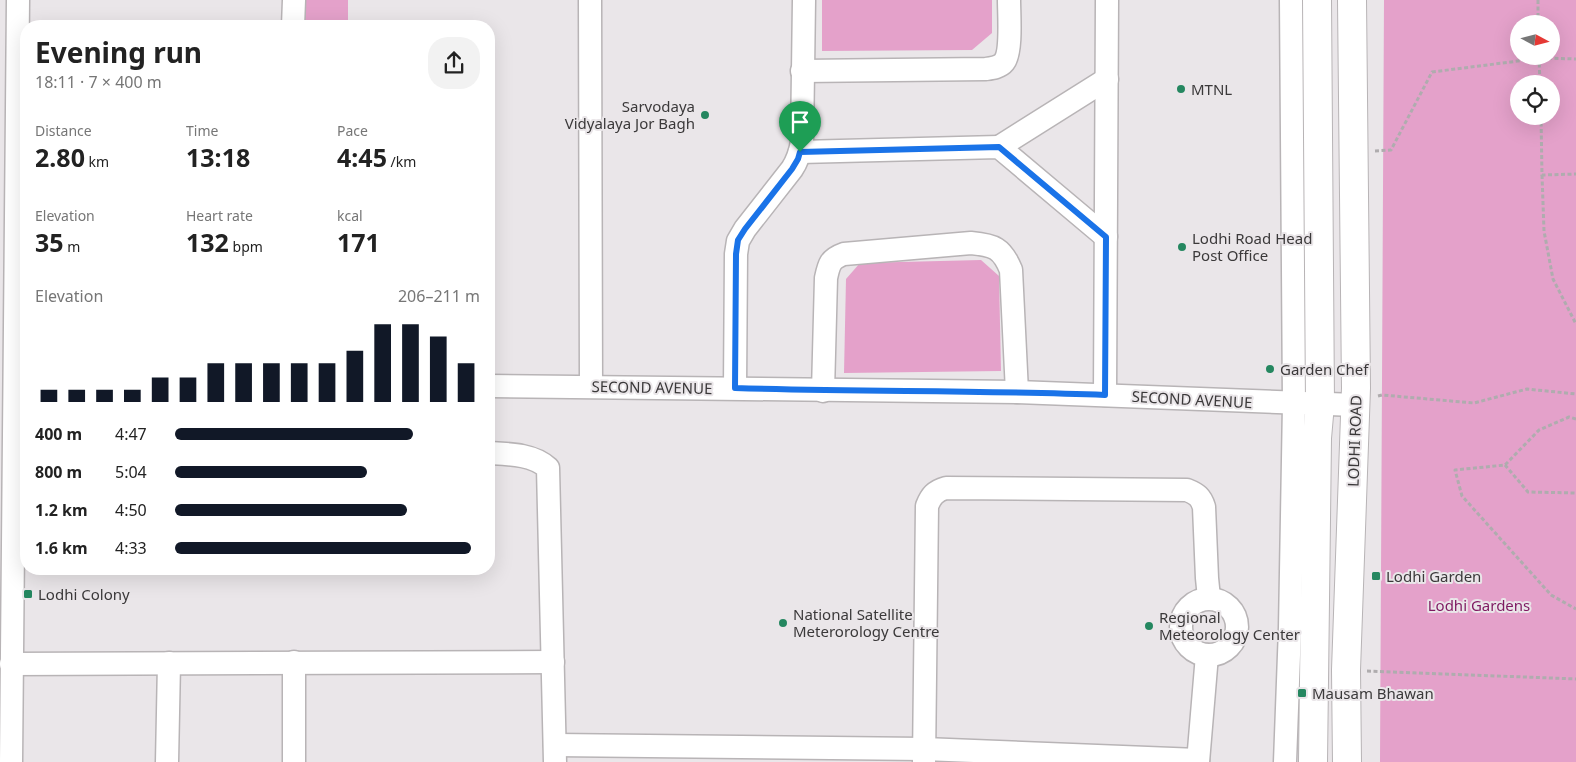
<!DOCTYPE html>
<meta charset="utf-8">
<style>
:root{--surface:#fff;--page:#f2f2f2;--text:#222;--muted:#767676;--accent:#111827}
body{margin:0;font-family:"Noto Sans",sans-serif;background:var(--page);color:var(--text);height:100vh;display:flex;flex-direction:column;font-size:19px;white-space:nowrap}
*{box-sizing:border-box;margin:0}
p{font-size:16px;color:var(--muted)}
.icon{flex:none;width:28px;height:28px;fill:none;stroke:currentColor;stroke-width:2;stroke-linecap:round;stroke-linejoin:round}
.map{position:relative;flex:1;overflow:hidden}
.details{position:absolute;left:20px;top:20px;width:475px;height:555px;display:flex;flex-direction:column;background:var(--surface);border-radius:20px;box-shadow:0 5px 20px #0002}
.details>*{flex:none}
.needle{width:32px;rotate:97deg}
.tools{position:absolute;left:1510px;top:15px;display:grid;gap:10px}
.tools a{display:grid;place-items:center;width:50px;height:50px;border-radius:50%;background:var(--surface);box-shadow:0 5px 20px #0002;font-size:25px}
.pin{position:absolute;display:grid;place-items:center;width:42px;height:42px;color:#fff;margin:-51px -21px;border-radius:50% 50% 50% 0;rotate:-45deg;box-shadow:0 0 5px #0007}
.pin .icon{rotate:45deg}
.round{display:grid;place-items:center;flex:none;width:52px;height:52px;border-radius:20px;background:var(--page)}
.overview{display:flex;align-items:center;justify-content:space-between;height:85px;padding:0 15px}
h1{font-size:28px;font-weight:700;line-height:38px}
.metrics{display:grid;grid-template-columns:repeat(3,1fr);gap:8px;height:85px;padding:5px 15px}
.metrics div{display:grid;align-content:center}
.metrics b{font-size:25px;font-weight:700}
.metrics small{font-size:14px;font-weight:400}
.metrics p{font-size:14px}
.chart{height:140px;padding:10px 15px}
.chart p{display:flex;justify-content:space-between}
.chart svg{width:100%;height:90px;margin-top:5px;stroke:var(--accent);stroke-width:6}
ul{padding:0 15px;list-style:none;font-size:16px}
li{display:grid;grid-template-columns:80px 60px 1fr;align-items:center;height:38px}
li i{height:12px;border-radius:6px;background:var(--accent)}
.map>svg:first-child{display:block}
.green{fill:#e4a1ca;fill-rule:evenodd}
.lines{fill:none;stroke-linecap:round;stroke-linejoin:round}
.minor-casing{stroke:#b8b4b6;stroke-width:25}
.major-casing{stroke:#b8b4b6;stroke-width:30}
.path{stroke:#afacae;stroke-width:3;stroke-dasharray:4 2.5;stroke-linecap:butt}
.minor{stroke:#fff;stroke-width:22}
.major{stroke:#fff;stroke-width:28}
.route-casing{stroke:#fff;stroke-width:10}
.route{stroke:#1a73e8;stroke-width:6}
.poi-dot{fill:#258760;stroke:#eae6e9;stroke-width:2}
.labels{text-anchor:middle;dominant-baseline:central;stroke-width:4;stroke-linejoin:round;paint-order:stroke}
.poi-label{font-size:15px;fill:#3b393a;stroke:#eae6e9;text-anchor:start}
.street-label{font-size:15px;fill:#3b393a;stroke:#eae6e9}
.park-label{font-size:15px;fill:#7e1961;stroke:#eae6e9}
</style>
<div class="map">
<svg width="1576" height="762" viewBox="0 0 1576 762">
<rect width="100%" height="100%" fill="#eae6e9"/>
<g class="green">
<rect x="301" y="0" width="47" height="26"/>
<path d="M 822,0 L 992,0 L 992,33 L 972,50 L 822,51 Z"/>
<path d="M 1384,0 L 1576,0 L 1576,762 L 1380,762 ZM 1519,24 L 1551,24 L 1551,56 L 1519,56 ZM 1519,84 L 1551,84 L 1551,116 L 1519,116 Z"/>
<path d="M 981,260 L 999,276 L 1001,371 L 844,373 L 846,279 L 860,263 Z"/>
</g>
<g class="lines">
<g class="minor-casing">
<g id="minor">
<path d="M 590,0 L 591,386"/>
<path d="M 293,26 L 294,0"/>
<path d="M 802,71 L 986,69 C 993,68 1000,67 1004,62 C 1012,52 1009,14 1009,0"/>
<path d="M 999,147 L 1107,79"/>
<path d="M 800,152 L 999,147 L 1106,237"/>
<path d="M 489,386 L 1017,392 L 1355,405"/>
<path d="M 735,388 L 736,254 L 738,241 L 745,229 L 792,169 C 798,160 800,153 802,142 L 804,0"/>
<path d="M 823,391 L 826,278 C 829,264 830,259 844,254 L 971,243 C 994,245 1002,248 1011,270 L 1017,392"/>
<path d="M 1105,395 L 1107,0"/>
<path d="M 489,453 C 508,454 533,454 548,468 L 555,762"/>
<circle cx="1209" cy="627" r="28"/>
<path d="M 11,664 L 553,662"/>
<path d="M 555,745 L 924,749 L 1198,760"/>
<path d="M 11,762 L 18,0"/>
<path d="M 167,762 L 169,663"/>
<path d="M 294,762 L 294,662"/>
<path d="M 924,762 L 927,506 C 931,496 935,491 946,488 L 1187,490 C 1197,494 1201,497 1204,507 L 1207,578 L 1209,598"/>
<path d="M 1198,762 L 1207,655"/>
<path d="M 1285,762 L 1290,628 L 1294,404 L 1291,0"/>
</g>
</g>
<g class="major-casing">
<g id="major">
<path d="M 1313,762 L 1317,438 L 1320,404 L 1317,0"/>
<path d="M 1347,762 L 1346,670 L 1356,388 L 1352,0"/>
</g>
</g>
<g class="path">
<path d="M 1538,0 L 1538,24"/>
<path d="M 1539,57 L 1540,84"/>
<path d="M 1541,116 L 1542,175 L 1576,174"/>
<path d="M 1375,151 L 1391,150 L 1432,72 L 1542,58 L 1576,59"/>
<path d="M 1542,175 L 1544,231 L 1553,279 L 1576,324"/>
<path d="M 1378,396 L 1382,395 L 1474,403 L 1527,389 L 1576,394"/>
<path d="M 1576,419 L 1569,417 L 1539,430 L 1505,465 L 1455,470 L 1462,496 L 1551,595 L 1576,609"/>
<path d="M 1505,465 L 1528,492 L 1576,493"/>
<path d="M 1367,671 L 1576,679"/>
</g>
<use href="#minor" class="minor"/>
<use href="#major" class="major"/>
</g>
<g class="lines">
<g class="route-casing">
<path id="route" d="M 999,147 L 1106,237 L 1105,395 C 982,390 858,392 735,388 L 736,254 L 738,240 L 745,229 L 792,169 L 798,159 L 800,152 Z"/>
</g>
<use href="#route" class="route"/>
</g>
<g class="poi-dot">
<circle cx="1181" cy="89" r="5"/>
<circle cx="705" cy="115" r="5"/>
<circle cx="1182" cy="247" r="5"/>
<circle cx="1270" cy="369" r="5"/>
<rect x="1371" y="571" width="10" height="10" rx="2.5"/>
<rect x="23" y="589" width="10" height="10" rx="2.5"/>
<circle cx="783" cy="623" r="5"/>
<circle cx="1149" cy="626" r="5"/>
<rect x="1297" y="688" width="10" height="10" rx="2.5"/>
</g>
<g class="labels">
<g class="poi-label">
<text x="1191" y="89">MTNL</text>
<text x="695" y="106" text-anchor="end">Sarvodaya<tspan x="695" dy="17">Vidyalaya Jor Bagh</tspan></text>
<text x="1192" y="238">Lodhi Road Head<tspan x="1192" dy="17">Post Office</tspan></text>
<text x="1280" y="369">Garden Chef</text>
<text x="1386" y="576">Lodhi Garden</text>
<text x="38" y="594">Lodhi Colony</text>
<text x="793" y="614">National Satellite<tspan x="793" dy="17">Meterorology Centre</tspan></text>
<text x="1159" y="617">Regional<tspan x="1159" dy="17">Meteorology Center</tspan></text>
<text x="1312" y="693">Mausam Bhawan</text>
</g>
<g class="street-label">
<text transform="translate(652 387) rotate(1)">SECOND AVENUE</text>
<text transform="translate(1192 399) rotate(3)">SECOND AVENUE</text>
<text transform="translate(1354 441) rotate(-88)">LODHI ROAD</text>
</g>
<g class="park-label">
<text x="1479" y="605">Lodhi Gardens</text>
</g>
</g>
</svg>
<div class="tools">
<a><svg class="needle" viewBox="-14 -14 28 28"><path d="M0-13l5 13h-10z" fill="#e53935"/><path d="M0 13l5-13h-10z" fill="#767676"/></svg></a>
<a><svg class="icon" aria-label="locate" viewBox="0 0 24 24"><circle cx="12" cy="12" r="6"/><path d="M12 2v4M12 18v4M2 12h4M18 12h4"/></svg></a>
</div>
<div class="pin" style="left:800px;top:152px;background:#1e9e55"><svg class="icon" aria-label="arrive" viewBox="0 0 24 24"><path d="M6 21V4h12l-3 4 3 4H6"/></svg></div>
<section class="details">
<div class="overview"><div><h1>Evening run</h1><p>18:11 · 7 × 400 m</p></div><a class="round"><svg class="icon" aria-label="share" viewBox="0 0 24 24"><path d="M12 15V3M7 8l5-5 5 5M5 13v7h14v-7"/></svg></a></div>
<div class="metrics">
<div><p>Distance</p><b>2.80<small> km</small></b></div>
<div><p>Time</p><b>13:18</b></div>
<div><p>Pace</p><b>4:45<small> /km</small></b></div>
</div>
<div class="metrics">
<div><p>Elevation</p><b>35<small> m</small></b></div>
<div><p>Heart rate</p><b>132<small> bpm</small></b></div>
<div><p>kcal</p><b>171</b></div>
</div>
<div class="chart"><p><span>Elevation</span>206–211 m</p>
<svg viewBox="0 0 160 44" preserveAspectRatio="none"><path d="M5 44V38M15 44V38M25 44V38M35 44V38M45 44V32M55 44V32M65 44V25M75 44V25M85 44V25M95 44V25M105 44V25M115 44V19M125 44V6M135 44V6M145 44V12M155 44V25"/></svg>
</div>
<ul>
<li><b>400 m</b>4:47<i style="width:78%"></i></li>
<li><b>800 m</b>5:04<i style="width:63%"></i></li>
<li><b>1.2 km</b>4:50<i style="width:76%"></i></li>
<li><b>1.6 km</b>4:33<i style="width:97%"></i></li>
</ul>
</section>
</div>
